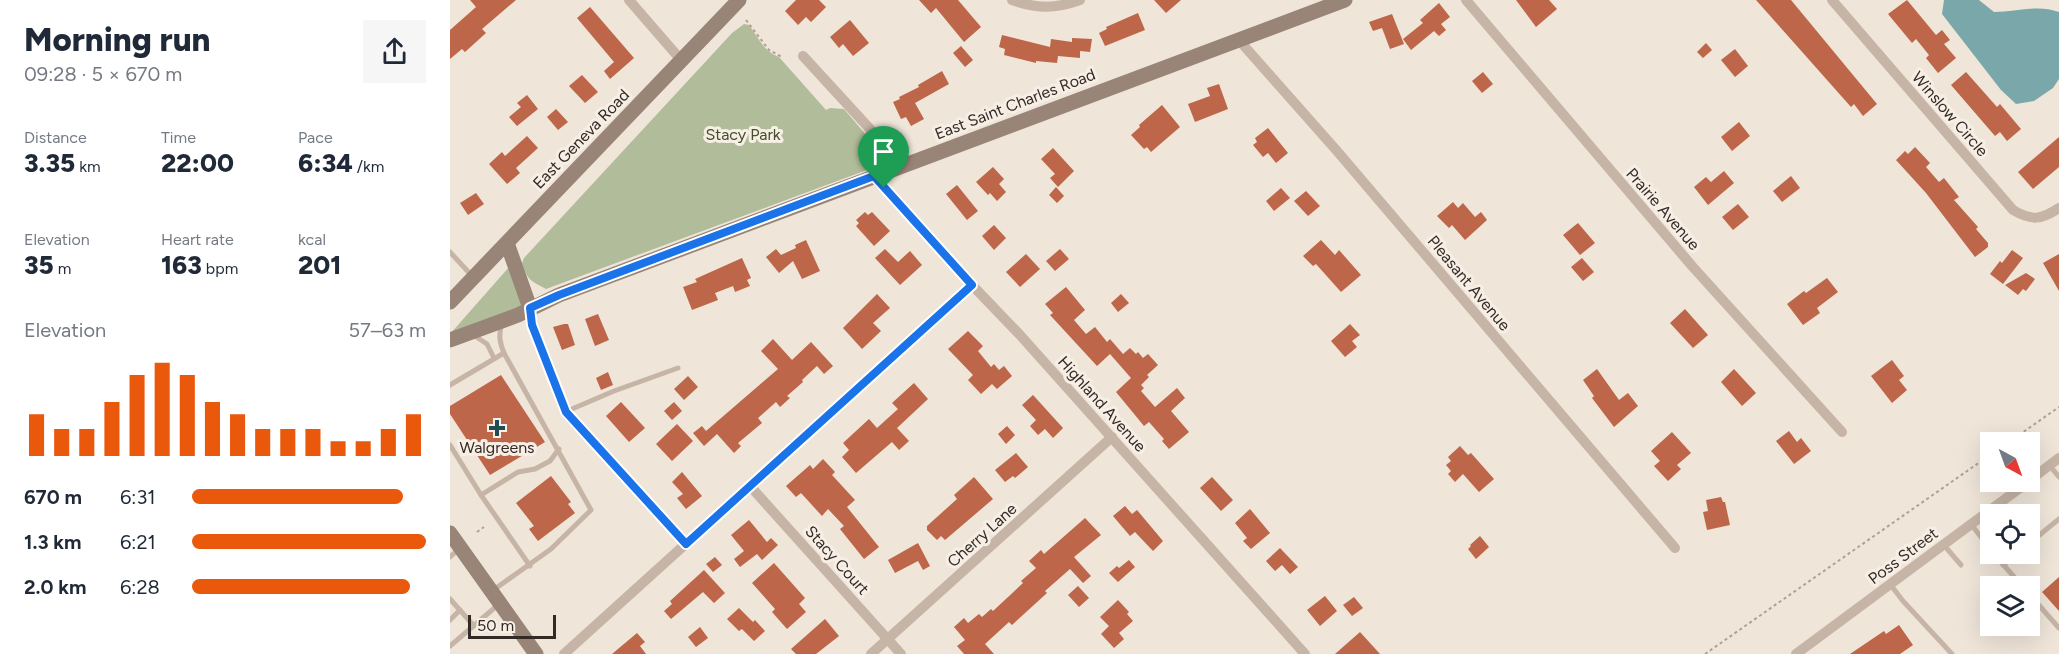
<!DOCTYPE html>
<meta charset="utf-8">
<style>
:root{--surface:#fff;--page:#f6f6f7;--text:#1f2937;--muted:#747a83;--accent:#ea580c}
body{margin:0;font-family:Figtree,sans-serif;background:var(--page);color:var(--text);height:100vh;display:flex;flex-direction:column;font-size:22px;white-space:nowrap}
*{box-sizing:border-box;margin:0}
p{font-size:20px;color:var(--muted)}
.icon{flex:none;width:33px;height:33px;fill:none;stroke:currentColor;stroke-width:2;stroke-linecap:round;stroke-linejoin:round}
.map{position:relative;flex:1;overflow:hidden}
.side{display:flex;flex-direction:column;background:var(--surface);width:450px}
.side>*{flex:none}
.needle{width:39px;rotate:139deg}
.fabs{position:absolute;left:1530px;top:432px;display:grid;gap:12px}
.fabs a{display:grid;place-items:center;width:60px;height:60px;border-radius:0px;background:var(--surface);box-shadow:0 6px 24px #0002;font-size:30px}
.scale{position:absolute;left:18px;bottom:15px;width:88px;box-sizing:border-box;padding-left:6px;border:3px solid #332a26;border-top:0;font-size:16px;line-height:21px;white-space:nowrap;color:#332a26;-webkit-text-stroke:4px #f7efe5;paint-order:stroke}
.pin{position:absolute;display:grid;place-items:center;width:51px;height:51px;color:#fff;margin:-62px -26px;border-radius:50% 50% 50% 0;rotate:-45deg;box-shadow:0 0 6px #0007}
.pin .icon{rotate:45deg}
.round{display:grid;place-items:center;flex:none;width:63px;height:63px;border-radius:0px;background:var(--page)}
.head{display:flex;align-items:center;justify-content:space-between;height:102px;padding:0 24px}
h1{font-size:33px;font-weight:800;line-height:45px}
.stats{display:grid;grid-template-columns:repeat(3,1fr);gap:9px;height:102px;padding:6px 24px}
.stats div{display:grid;align-content:center}
.stats b{font-size:26px;font-weight:800}
.stats small{font-size:16px;font-weight:400}
.stats p{font-size:16px}
.chart{height:168px;padding:12px 24px}
.chart p{display:flex;justify-content:space-between}
.chart svg{width:100%;height:108px;margin-top:6px;stroke:var(--accent);stroke-width:6}
ul{padding:0 24px;list-style:none;font-size:20px}
li{display:grid;grid-template-columns:96px 72px 1fr;align-items:center;height:45px}
li i{height:15px;border-radius:8px;background:var(--accent)}
main{display:flex;flex:1;min-height:0}
.map>svg:first-child{display:block}
.green{fill:#b1bd9a}
.water{fill:#7aa8aa}
.building{fill:#bd6649}
.lines{fill:none;stroke-linecap:round;stroke-linejoin:round}
.path{stroke:#b29f91;stroke-width:2;stroke-dasharray:3 3;stroke-linecap:butt}
.lane{stroke:#c6b5a6;stroke-width:5}
.street{stroke:#c6b5a6;stroke-width:10}
.secondary{stroke:#998478;stroke-width:15}
.route-casing{stroke:#fff;stroke-width:12}
.route{stroke:#1a73e8;stroke-width:8}
.poi-dot{fill:#1f4d51;stroke:#f7efe5;stroke-width:2}
.labels{text-anchor:middle;dominant-baseline:central;stroke-width:6;stroke-linejoin:round;paint-order:stroke}
.street-label{font-size:16px;fill:#332a26;stroke:#f7efe5}
.park-label{font-size:16px;fill:#424f2c;stroke:#f7efe5}
.poi-label{font-size:16px;fill:#332a26;stroke:#f7efe5}
</style>
<main>
<section class="side">
<div class="head"><div><h1>Morning run</h1><p>09:28 · 5 × 670 m</p></div><a class="round"><svg class="icon" aria-label="share" viewBox="0 0 24 24"><path d="M12 15V3M7 8l5-5 5 5M5 13v7h14v-7"/></svg></a></div>
<div class="stats">
<div><p>Distance</p><b>3.35<small> km</small></b></div>
<div><p>Time</p><b>22:00</b></div>
<div><p>Pace</p><b>6:34<small> /km</small></b></div>
</div>
<div class="stats">
<div><p>Elevation</p><b>35<small> m</small></b></div>
<div><p>Heart rate</p><b>163<small> bpm</small></b></div>
<div><p>kcal</p><b>201</b></div>
</div>
<div class="chart"><p><span>Elevation</span>57–63 m</p>
<svg viewBox="0 0 160 44" preserveAspectRatio="none"><path d="M5 44V27M15 44V33M25 44V33M35 44V22M45 44V11M55 44V6M65 44V11M75 44V22M85 44V27M95 44V33M105 44V33M115 44V33M125 44V38M135 44V38M145 44V33M155 44V27"/></svg>
</div>
<ul>
<li><b>670 m</b>6:31<i style="width:90%"></i></li>
<li><b>1.3 km</b>6:21<i style="width:100%"></i></li>
<li><b>2.0 km</b>6:28<i style="width:93%"></i></li>
</ul>
</section>
<div class="map">
<svg width="1609" height="654" viewBox="0 0 1609 654">
<rect width="100%" height="100%" fill="#efe5d9"/>
<g class="green">
<path d="M 294,24 L 299,25 C 309,38 313,51 329,57 L 376,110 L 380,108 L 394,109 L 434,156 L 425,167 L 96,289 C 81,281 77,280 72,263 L 74,258 L 282,33 Z"/>
<path d="M 60,266 L 73,304 L 71,307 L 0,334 Z"/>
</g>
<path class="water" d="M 1494,0 L 1529,0 L 1544,12 C 1566,12 1588,4 1609,12 L 1609,79 L 1603,88 L 1584,101 L 1566,104 L 1551,90 L 1492,14 Z"/>
<g class="building">
<path d="M 20,0 L 66,0 L 32,29 L 36,33 L 15,52 L 12,49 L 0,59 L 0,30 L 26,7 Z"/>
<path d="M 346,0 L 369,0 L 376,7 L 361,22 L 356,17 L 348,25 L 335,11 Z"/>
<path d="M 469,0 L 508,0 L 531,27 L 514,42 L 486,8 L 481,13 Z"/>
<path d="M 704,0 L 731,0 L 716,13 Z"/>
<path d="M 1066,0 L 1099,0 L 1107,9 L 1086,27 Z"/>
<path d="M 1306,0 L 1341,0 L 1427,104 L 1413,116 L 1404,104 L 1401,107 Z"/>
<path d="M 1457,0 L 1486,35 L 1492,30 L 1500,40 L 1494,44 L 1506,58 L 1488,73 L 1476,58 L 1479,55 L 1466,39 L 1462,43 L 1438,14 Z"/>
<path d="M 989,3 L 1000,17 L 991,24 L 996,30 L 989,36 L 984,31 L 961,50 L 953,39 L 973,23 L 970,20 Z"/>
<path d="M 140,7 L 184,58 L 160,79 L 154,71 L 164,62 L 127,18 Z"/>
<path d="M 688,13 L 695,30 L 655,46 L 649,33 L 657,29 L 656,27 Z"/>
<path d="M 942,14 L 954,44 L 940,49 L 932,28 L 923,31 L 919,22 Z"/>
<path d="M 400,20 L 419,43 L 403,56 L 393,44 L 389,48 L 380,37 Z"/>
<path d="M 552,35 L 600,47 L 601,39 L 622,42 L 622,38 L 642,39 L 640,52 L 630,51 L 630,58 L 608,56 L 607,63 L 586,61 L 586,63 L 554,55 L 555,49 L 549,47 Z"/>
<path d="M 1256,43 L 1262,50 L 1253,58 L 1247,52 Z"/>
<path d="M 511,46 L 523,60 L 515,67 L 503,53 Z"/>
<path d="M 1285,49 L 1298,66 L 1285,77 L 1271,60 Z"/>
<path d="M 492,71 L 499,84 L 465,103 L 474,119 L 461,126 L 456,117 L 451,119 L 443,102 L 450,99 L 449,97 L 469,87 L 468,85 Z"/>
<path d="M 1033,72 L 1043,84 L 1032,93 L 1022,81 Z"/>
<path d="M 1516,72 L 1547,107 L 1550,104 L 1571,129 L 1557,141 L 1550,132 L 1545,136 L 1501,85 Z"/>
<path d="M 132,75 L 148,92 L 135,103 L 119,86 Z"/>
<path d="M 769,84 L 778,109 L 745,122 L 738,104 L 760,96 L 757,88 Z"/>
<path d="M 77,95 L 88,109 L 67,126 L 59,117 L 71,107 L 67,103 Z"/>
<path d="M 712,105 L 730,127 L 701,152 L 697,147 L 694,149 L 681,135 L 690,127 L 689,125 Z"/>
<path d="M 106,109 L 118,122 L 108,130 L 97,117 Z"/>
<path d="M 1289,122 L 1300,136 L 1282,151 L 1271,137 Z"/>
<path d="M 818,128 L 838,153 L 826,163 L 818,153 L 813,157 L 803,145 L 807,142 L 805,138 Z"/>
<path d="M 77,136 L 88,148 L 66,168 L 70,173 L 57,184 L 39,164 L 52,152 L 55,156 Z"/>
<path d="M 1609,137 L 1609,167 L 1583,189 L 1568,172 Z"/>
<path d="M 1465,147 L 1480,163 L 1476,167 L 1489,182 L 1494,178 L 1509,197 L 1504,200 L 1528,227 L 1526,229 L 1538,243 L 1538,247 L 1525,257 L 1476,193 L 1446,160 L 1455,151 L 1458,154 Z"/>
<path d="M 603,148 L 624,171 L 608,187 L 600,178 L 605,174 L 591,159 Z"/>
<path d="M 543,167 L 554,179 L 549,184 L 556,192 L 547,201 L 540,193 L 538,195 L 526,182 Z"/>
<path d="M 1274,171 L 1284,183 L 1258,205 L 1244,187 L 1256,177 L 1261,182 Z"/>
<path d="M 1341,176 L 1350,188 L 1332,202 L 1323,191 Z"/>
<path d="M 507,185 L 528,211 L 517,220 L 496,194 Z"/>
<path d="M 606,187 L 614,196 L 607,203 L 599,195 Z"/>
<path d="M 831,188 L 840,198 L 824,211 L 816,201 Z"/>
<path d="M 856,191 L 870,206 L 858,216 L 844,201 Z"/>
<path d="M 26,193 L 34,204 L 18,215 L 10,203 Z"/>
<path d="M 1003,202 L 1008,208 L 1013,203 L 1025,217 L 1031,212 L 1037,220 L 1015,240 L 1002,225 L 999,228 L 987,216 Z"/>
<path d="M 1288,204 L 1299,217 L 1283,230 L 1272,217 Z"/>
<path d="M 415,212 L 418,215 L 422,212 L 440,231 L 424,246 L 406,226 L 409,223 L 406,220 Z"/>
<path d="M 1128,223 L 1145,243 L 1130,255 L 1113,235 Z"/>
<path d="M 544,225 L 556,238 L 544,250 L 532,236 Z"/>
<path d="M 356,240 L 370,271 L 352,279 L 343,261 L 329,273 L 316,257 L 326,249 L 331,255 L 346,248 L 345,245 Z"/>
<path d="M 871,240 L 885,255 L 889,250 L 911,275 L 891,292 L 866,264 L 863,266 L 853,256 Z"/>
<path d="M 435,249 L 448,262 L 460,251 L 472,265 L 450,285 L 425,258 Z"/>
<path d="M 610,249 L 619,259 L 605,271 L 596,261 Z"/>
<path d="M 1562,250 L 1573,258 L 1553,284 L 1540,274 L 1550,261 L 1552,263 Z"/>
<path d="M 576,254 L 590,269 L 570,287 L 556,272 Z"/>
<path d="M 1609,254 L 1609,291 L 1593,263 Z"/>
<path d="M 292,258 L 301,278 L 297,280 L 300,286 L 285,292 L 283,286 L 265,293 L 268,300 L 242,310 L 233,287 L 247,282 L 245,279 Z"/>
<path d="M 1132,258 L 1144,272 L 1133,281 L 1121,267 Z"/>
<path d="M 1576,273 L 1585,279 L 1576,291 L 1573,289 L 1568,295 L 1555,285 Z"/>
<path d="M 1377,278 L 1388,292 L 1367,308 L 1370,313 L 1353,325 L 1337,304 L 1354,291 L 1356,293 Z"/>
<path d="M 616,287 L 635,310 L 624,320 L 636,334 L 645,327 L 657,342 L 660,339 L 673,354 L 680,348 L 686,354 L 688,352 L 693,358 L 698,354 L 708,365 L 697,375 L 699,377 L 691,385 L 694,388 L 691,391 L 705,407 L 727,388 L 735,398 L 721,411 L 739,432 L 719,449 L 712,441 L 714,439 L 699,422 L 694,426 L 666,392 L 681,378 L 660,354 L 647,366 L 600,315 L 603,313 L 595,304 Z"/>
<path d="M 427,294 L 440,308 L 423,323 L 431,331 L 412,349 L 393,328 Z"/>
<path d="M 671,294 L 679,303 L 668,312 L 661,303 Z"/>
<path d="M 1235,309 L 1258,335 L 1243,348 L 1220,323 Z"/>
<path d="M 148,314 L 159,340 L 145,346 L 135,319 Z"/>
<path d="M 114,324 L 118,324 L 125,345 L 112,350 L 103,327 Z"/>
<path d="M 900,324 L 910,335 L 902,341 L 907,347 L 895,357 L 881,341 Z"/>
<path d="M 518,331 L 533,346 L 528,351 L 541,367 L 544,364 L 549,370 L 554,366 L 562,376 L 547,389 L 542,384 L 531,394 L 518,380 L 523,375 L 498,349 Z"/>
<path d="M 323,339 L 342,360 L 361,342 L 383,366 L 374,374 L 367,366 L 352,380 L 353,382 L 337,396 L 340,398 L 330,407 L 326,402 L 308,418 L 312,423 L 288,443 L 291,446 L 284,453 L 267,434 L 254,446 L 243,433 L 252,426 L 256,431 L 328,369 L 311,351 Z"/>
<path d="M 1442,360 L 1454,376 L 1449,380 L 1457,390 L 1442,403 L 1421,376 Z"/>
<path d="M 1147,369 L 1169,400 L 1178,393 L 1188,406 L 1164,427 L 1142,398 L 1144,396 L 1133,380 Z"/>
<path d="M 1284,369 L 1306,393 L 1292,406 L 1271,382 Z"/>
<path d="M 158,372 L 163,385 L 151,390 L 146,378 Z"/>
<path d="M 51,375 L 95,442 L 40,475 L 0,414 L 0,406 Z"/>
<path d="M 238,376 L 248,387 L 234,400 L 224,389 Z"/>
<path d="M 464,383 L 478,399 L 447,428 L 459,441 L 449,450 L 442,442 L 406,473 L 392,457 L 399,450 L 393,443 L 419,419 L 427,428 L 448,409 L 442,403 Z"/>
<path d="M 583,395 L 613,428 L 603,438 L 595,429 L 588,435 L 580,426 L 586,420 L 572,405 Z"/>
<path d="M 171,402 L 195,428 L 179,442 L 156,416 Z"/>
<path d="M 224,402 L 232,411 L 222,420 L 214,411 Z"/>
<path d="M 227,424 L 243,441 L 222,461 L 206,444 Z"/>
<path d="M 557,426 L 565,435 L 556,444 L 548,434 Z"/>
<path d="M 1339,431 L 1347,442 L 1351,438 L 1361,451 L 1344,464 L 1326,441 Z"/>
<path d="M 1222,432 L 1241,453 L 1227,465 L 1231,469 L 1218,481 L 1204,466 L 1210,461 L 1201,451 Z"/>
<path d="M 1010,446 L 1018,455 L 1021,453 L 1044,479 L 1029,492 L 1013,474 L 1005,482 L 998,474 L 1001,471 L 996,465 L 1001,461 L 998,457 Z"/>
<path d="M 566,453 L 578,467 L 565,478 L 563,476 L 555,482 L 545,470 Z"/>
<path d="M 373,459 L 385,472 L 382,475 L 405,500 L 397,507 L 429,547 L 414,559 L 390,529 L 394,526 L 378,509 L 372,516 L 351,493 L 346,497 L 336,486 L 360,465 L 363,469 Z"/>
<path d="M 232,472 L 252,496 L 236,509 L 227,498 L 233,494 L 222,482 Z"/>
<path d="M 101,476 L 121,502 L 118,504 L 125,513 L 88,541 L 79,529 L 84,526 L 66,503 Z"/>
<path d="M 524,477 L 543,499 L 495,540 L 491,536 L 487,540 L 477,530 L 477,526 L 507,499 L 504,495 Z"/>
<path d="M 762,477 L 783,500 L 771,511 L 750,488 Z"/>
<path d="M 1271,497 L 1273,502 L 1275,502 L 1280,525 L 1257,530 L 1253,512 L 1258,511 L 1256,500 Z"/>
<path d="M 675,506 L 682,514 L 687,510 L 713,541 L 703,551 L 685,532 L 680,536 L 663,516 Z"/>
<path d="M 800,509 L 820,533 L 801,549 L 793,541 L 797,538 L 785,523 Z"/>
<path d="M 635,518 L 651,535 L 624,557 L 641,576 L 633,583 L 620,569 L 595,591 L 597,593 L 562,625 L 559,622 L 535,644 L 544,654 L 514,654 L 507,646 L 515,640 L 504,627 L 514,618 L 518,623 L 529,614 L 532,617 L 541,609 L 543,611 L 573,583 L 571,581 L 586,568 L 579,561 L 591,550 L 594,554 Z"/>
<path d="M 299,520 L 317,542 L 321,538 L 328,545 L 312,560 L 307,554 L 290,567 L 284,559 L 294,551 L 281,535 Z"/>
<path d="M 1030,536 L 1039,547 L 1026,559 L 1018,549 L 1021,546 L 1020,545 Z"/>
<path d="M 468,543 L 480,566 L 473,570 L 468,561 L 445,573 L 438,560 Z"/>
<path d="M 830,548 L 848,567 L 840,574 L 832,565 L 825,571 L 816,561 Z"/>
<path d="M 265,557 L 272,565 L 263,572 L 256,564 Z"/>
<path d="M 679,560 L 685,567 L 668,582 L 659,573 L 667,566 L 669,568 Z"/>
<path d="M 324,563 L 355,598 L 349,604 L 356,612 L 337,629 L 322,612 L 325,609 L 302,583 Z"/>
<path d="M 254,570 L 275,593 L 264,603 L 253,592 L 221,619 L 214,611 L 222,604 L 220,601 Z"/>
<path d="M 1609,577 L 1609,611 L 1592,592 Z"/>
<path d="M 628,586 L 639,598 L 629,607 L 618,595 Z"/>
<path d="M 875,596 L 887,611 L 870,626 L 857,610 Z"/>
<path d="M 904,597 L 913,608 L 902,616 L 893,605 Z"/>
<path d="M 668,600 L 679,612 L 677,614 L 683,621 L 669,633 L 674,639 L 664,648 L 651,634 L 659,626 L 650,617 Z"/>
<path d="M 289,608 L 303,622 L 305,620 L 315,631 L 304,641 L 292,629 L 289,631 L 277,619 Z"/>
<path d="M 375,619 L 389,636 L 366,654 L 346,654 L 341,649 Z"/>
<path d="M 1449,625 L 1463,645 L 1450,654 L 1400,654 L 1434,631 L 1436,634 Z"/>
<path d="M 250,627 L 258,638 L 246,647 L 238,637 Z"/>
<path d="M 910,632 L 930,654 L 885,654 Z"/>
<path d="M 187,633 L 195,642 L 190,646 L 196,654 L 162,654 Z"/>
</g>
<g class="lines">
<g class="path">
<path d="M 296,20 L 319,50 L 332,57"/>
<path d="M 1559,442 L 1609,407"/>
<path d="M 27,532 L 34,527"/>
<path d="M 1255,654 L 1540,455"/>
</g>
<g class="lane">
<path d="M 0,252 L 23,277"/>
<path d="M 25,336 L 37,344 L 44,358"/>
<path d="M 0,385 L 54,353"/>
<path d="M 115,412 L 164,391 L 228,368"/>
<path d="M 0,445 L 31,495 L 80,566"/>
<path d="M 1599,465 L 1609,477"/>
<path d="M 31,495 L 68,472 L 85,469 L 100,461 L 109,449"/>
<path d="M 1521,524 L 1540,549"/>
<path d="M 1580,543 L 1609,519"/>
<path d="M 1493,544 L 1511,565"/>
<path d="M 1544,554 L 1572,586"/>
<path d="M 0,557 L 10,548"/>
<path d="M 1553,565 L 1567,554"/>
<path d="M 1440,584 L 1453,601 L 1502,654"/>
<path d="M 42,591 L 101,549 L 141,510 L 54,353 C 50,343 48,335 52,324"/>
<path d="M 1580,595 L 1609,628"/>
<path d="M 0,599 L 24,626"/>
<path d="M 0,620 L 10,610"/>
<path d="M 0,646 L 49,604"/>
</g>
<g class="street">
<path d="M 179,0 L 231,60"/>
<path d="M 562,0 C 587,9 605,9 630,0"/>
<path d="M 1016,0 L 1242,266 L 1392,432"/>
<path d="M 1382,0 L 1563,210 C 1582,221 1591,220 1609,208"/>
<path d="M 788,39 L 887,151 L 1225,548"/>
<path d="M 353,56 L 453,165"/>
<path d="M 424,176 L 522,285 L 570,335 L 855,654"/>
<path d="M 80,308 L 83,325 L 115,412 L 236,544"/>
<path d="M 1580,480 L 1609,458"/>
<path d="M 300,486 L 451,654"/>
<path d="M 114,654 L 522,285"/>
<path d="M 421,654 L 662,437"/>
<path d="M 1346,654 L 1578,482"/>
</g>
<g class="secondary">
<path d="M 57,243 L 80,308"/>
<path d="M 0,302 L 289,0"/>
<path d="M 0,340 L 68,315 L 109,295 L 895,0"/>
<path d="M 0,533 L 86,654"/>
</g>
</g>
<g class="lines">
<g class="route-casing">
<path id="route" d="M 424,176 L 522,285 L 236,544 L 116,412 L 82,325 L 80,308 L 109,295 Z"/>
</g>
<use href="#route" class="route"/>
</g>
<path class="poi-dot" d="M44 419h6v6h6v6h-6v6h-6v-6h-6v-6h6z"/>
<g class="labels">
<g class="street-label">
<text transform="translate(565 104) rotate(-21)">East Saint Charles Road</text>
<text transform="translate(1500 114) rotate(49)">Winslow Circle</text>
<text transform="translate(131 139) rotate(-46)">East Geneva Road</text>
<text transform="translate(1213 209) rotate(49)">Prairie Avenue</text>
<text transform="translate(1019 283) rotate(50)">Pleasant Avenue</text>
<text transform="translate(652 404) rotate(48)">Highland Avenue</text>
<text transform="translate(532 535) rotate(-42)">Cherry Lane</text>
<text transform="translate(1453 556) rotate(-37)">Poss Street</text>
<text transform="translate(387 560) rotate(48)">Stacy Court</text>
</g>
<g class="park-label">
<text x="293" y="134">Stacy Park</text>
</g>
<g class="poi-label">
<text x="47" y="447">Walgreens</text>
</g>
</g>
</svg>
<div class="fabs">
<a><svg class="needle" viewBox="-14 -14 28 28"><path d="M0-13l5 13h-10z" fill="#e53935"/><path d="M0 13l5-13h-10z" fill="#747a83"/></svg></a>
<a><svg class="icon" aria-label="locate" viewBox="0 0 24 24"><circle cx="12" cy="12" r="6"/><path d="M12 2v4M12 18v4M2 12h4M18 12h4"/></svg></a>
<a><svg class="icon" aria-label="layers" viewBox="0 0 24 24"><path d="M12 4l9 5-9 5-9-5zM3 14l9 5 9-5"/></svg></a>
</div>
<div class="scale">50 m</div>
<div class="pin" style="left:434px;top:188px;background:#1e9e55"><svg class="icon" aria-label="arrive" viewBox="0 0 24 24"><path d="M6 21V4h12l-3 4 3 4H6"/></svg></div>
</div>
</main>
